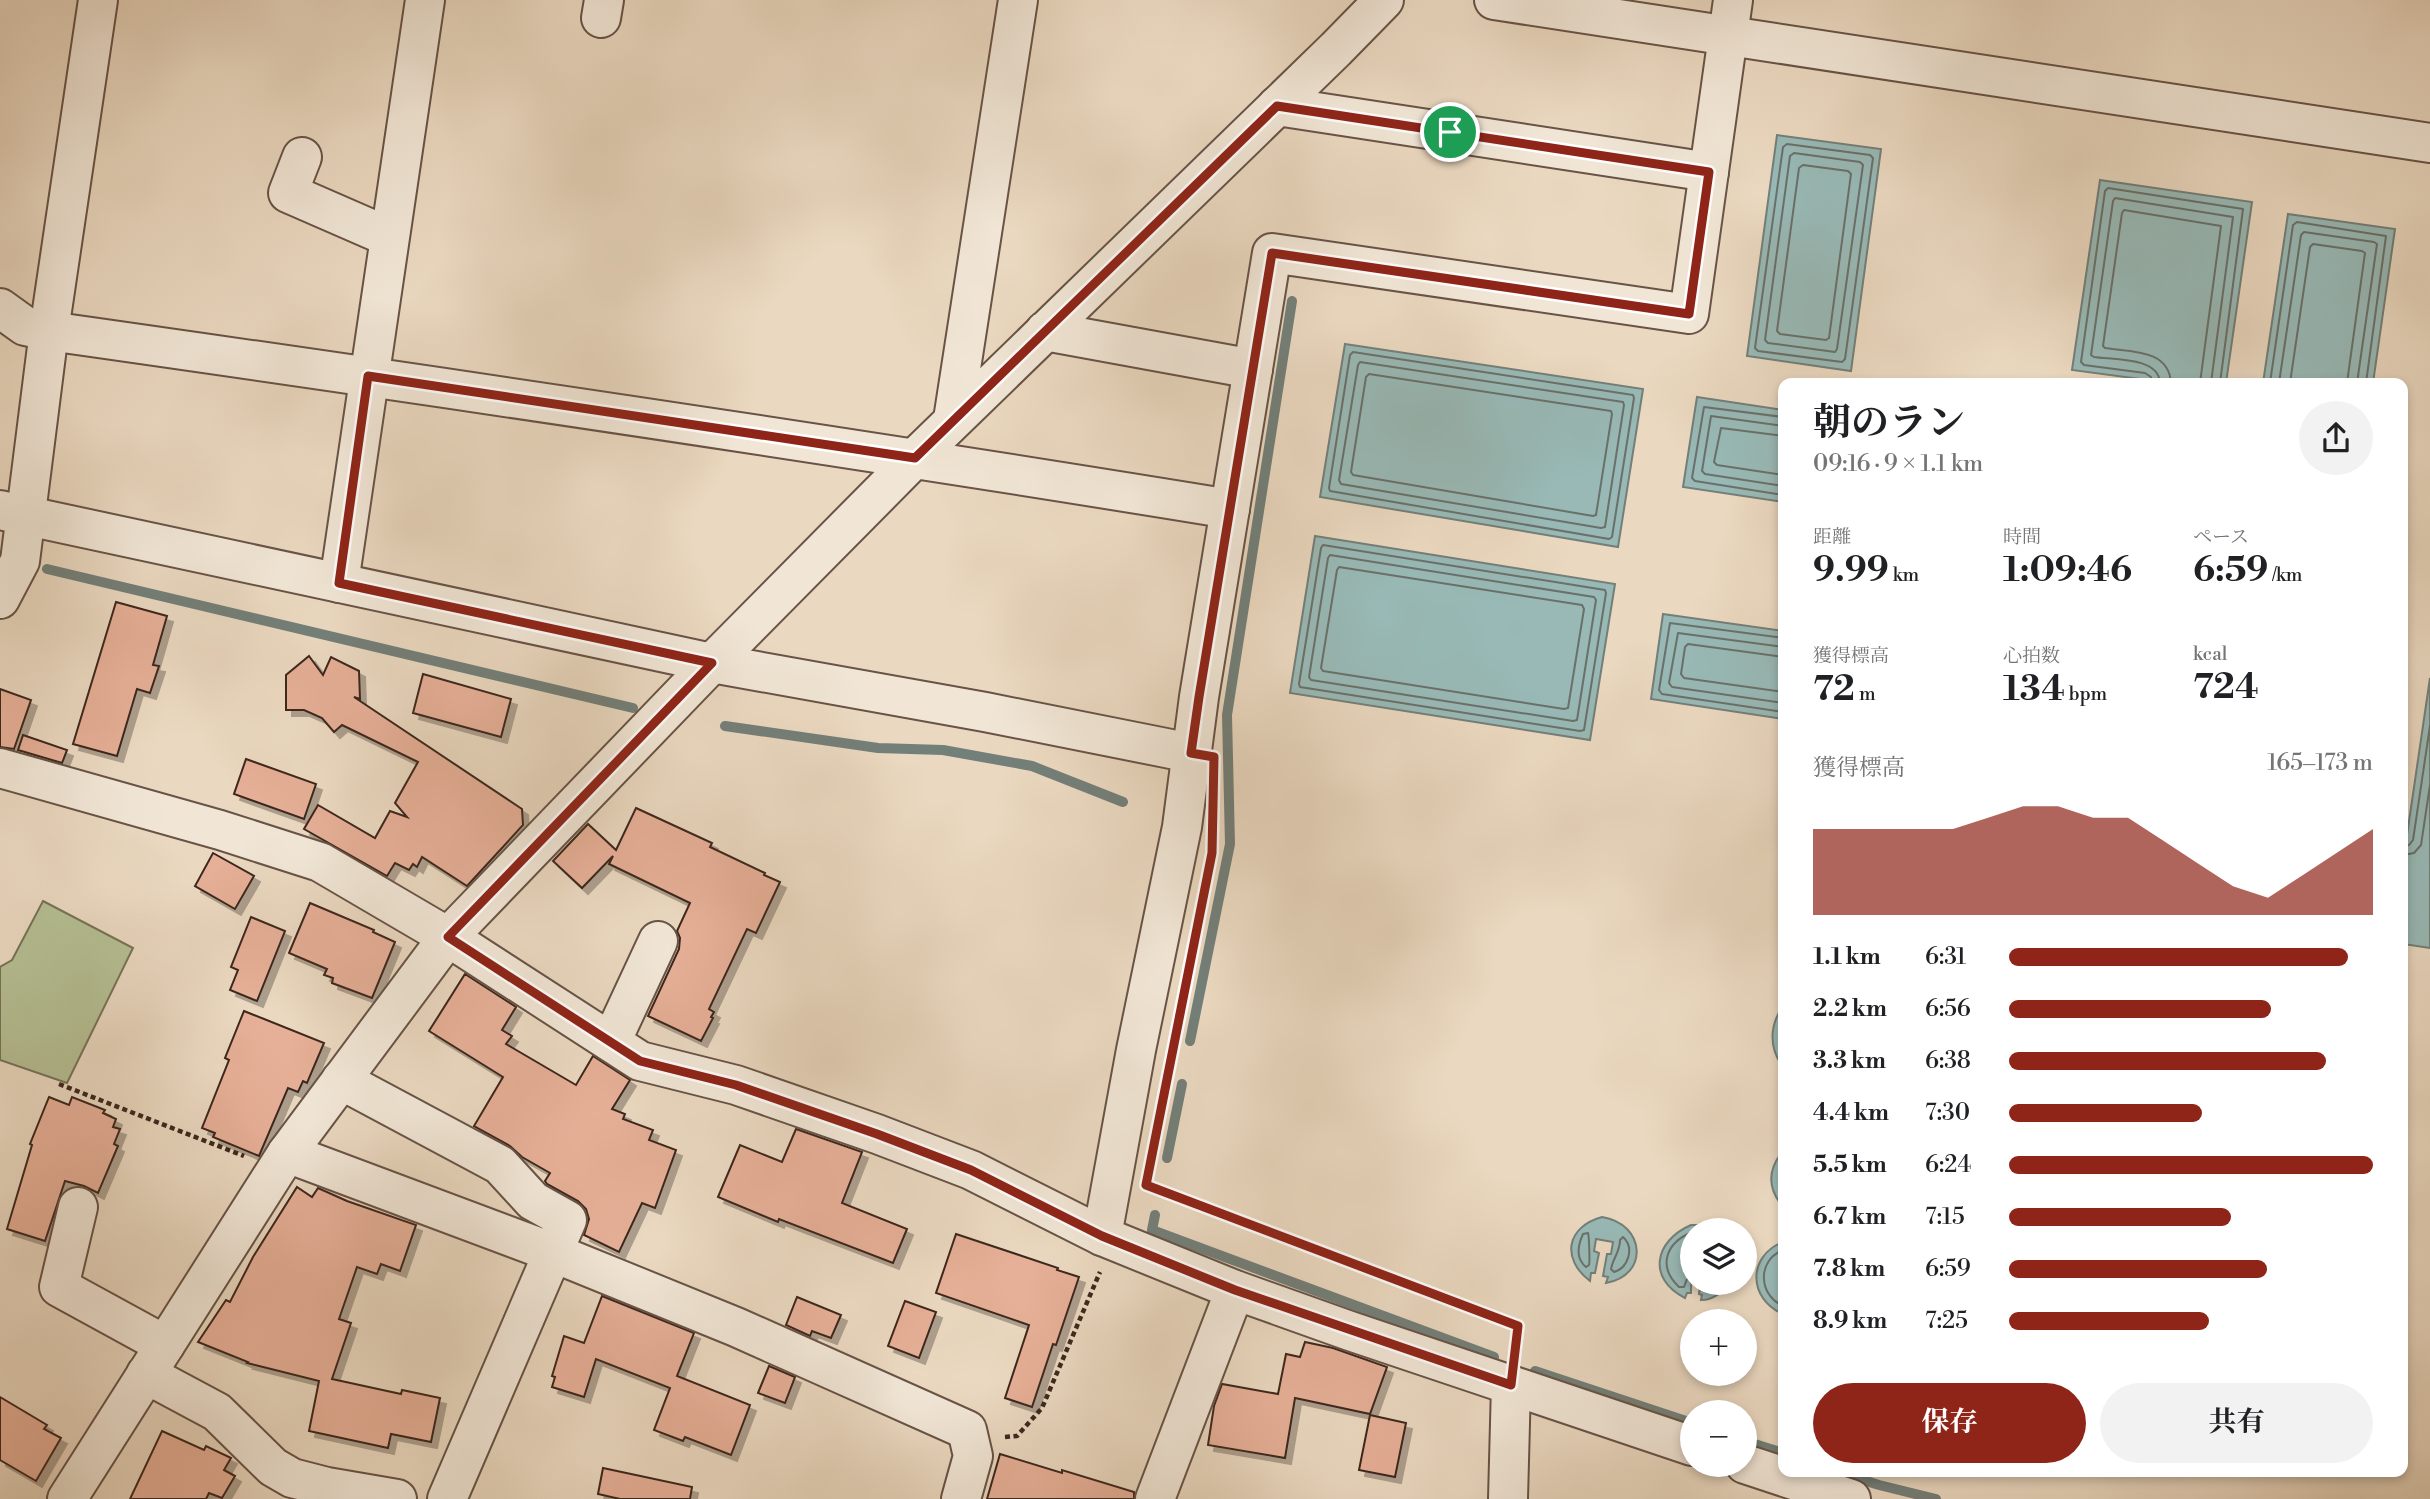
<!DOCTYPE html>
<html lang="ja">
<meta charset="utf-8">
<style>
:root{--surface:#fff;--page:#f2f2f2;--text:#202124;--muted:#757577;--accent:#8f2418}
body{margin:0;font-family:"Libre Bodoni","Noto Serif JP",serif;background:var(--page);color:var(--text);height:100vh;display:flex;flex-direction:column;font-size:26px;white-space:nowrap}
*{box-sizing:border-box;margin:0}
p{font-size:23px;color:var(--muted)}
.icon{flex:none;width:38px;height:38px;fill:none;stroke:currentColor;stroke-width:2;stroke-linecap:round;stroke-linejoin:round}
.map{position:relative;flex:1;overflow:hidden}
.details{position:absolute;left:1778px;top:378px;width:630px;height:1099px;display:flex;flex-direction:column;background:var(--surface);border-radius:14px;box-shadow:0 4px 10px #0003}
.details>*{flex:none}
.fabs{position:absolute;left:1680px;top:1218px;display:grid;gap:14px}
.fabs a{display:grid;place-items:center;width:77px;height:77px;border-radius:50%;background:var(--surface);box-shadow:0 4px 10px #0003;font-size:35px}
.pin{position:absolute;display:grid;place-items:center;width:60px;height:60px;color:#fff;margin:-30px;border:4px solid #fff;border-radius:50%;box-shadow:0 2px 7px #0007}
.round{display:grid;place-items:center;flex:none;width:74px;height:74px;border-radius:37px;background:var(--page)}
.overview{display:flex;align-items:center;justify-content:space-between;height:119px;padding:0 35px}
h1{font-size:38px;font-weight:700;line-height:52px}
.metrics{display:grid;grid-template-columns:repeat(3,1fr);gap:10px;height:119px;padding:7px 35px}
.metrics div{display:grid;align-content:center}
.metrics b{font-size:35px;font-weight:700}
.metrics small{font-size:19px;font-weight:400}
.metrics p{font-size:19px}
.chart{height:196px;padding:14px 35px}
.chart p{display:flex;justify-content:space-between}
.chart svg{width:100%;height:126px;margin-top:7px;fill:var(--accent);opacity:.7}
.button{display:flex;gap:14px;margin-top:auto;padding:14px 35px}
.button a{flex:1;height:80px;border-radius:42px;background:var(--accent);color:#fff;font-size:28px;font-weight:700;line-height:80px;text-align:center}
.button a+a{background:var(--page);color:var(--text)}
ul{padding:0 35px;list-style:none;font-size:23px}
li{display:grid;grid-template-columns:112px 84px 1fr;align-items:center;height:52px}
li i{height:18px;border-radius:9px;background:var(--accent)}
.map>svg:first-child{display:block}
.green{fill:#b5bf94;stroke:#787359;stroke-width:2}
.water{fill:#98b9b6;stroke:#737f79;stroke-width:2}
.lines{fill:none;stroke-linecap:round;stroke-linejoin:round}
.shore{stroke:#6a706a;stroke-width:2}
.stream{stroke:#737f79;stroke-width:10}
.building{fill:#e6af97;stroke:#3c271e;stroke-width:2;filter:url(#shadow)}
.minor-casing{stroke:#685346;stroke-width:42}
.path{stroke:#3c271e;stroke-width:4.5;stroke-dasharray:5 3.5;stroke-linecap:butt}
.minor{stroke:#f1e6d6;stroke-width:38}
.route-casing{stroke:#fff;stroke-width:14}
.route{stroke:#8f2418;stroke-width:9}
</style>
<div class="map">
<svg width="2430" height="1499" viewBox="0 0 2430 1499">
<defs>
<filter id="shadow"><feDropShadow dx="6" dy="6" stdDeviation="0" flood-color="#0004"/></filter>
</defs>
<rect width="100%" height="100%" fill="#ead8c0"/>
<filter id="stains"><feTurbulence type="fractalNoise" baseFrequency=".00286" numOctaves="4"/><feColorMatrix values="0 0 0 0 .2 0 0 0 0 .09 0 0 0 0 .02 0 0 0 .5 -.17"/></filter>
<radialGradient id="worn" r=".72"><stop offset=".6" stop-color="#630" stop-opacity="0"/><stop offset="1" stop-color="#630" stop-opacity=".3"/></radialGradient>
<path class="green" d="M 43,901 L 133,948 L 67,1083 L 0,1060 L 0,967 L 12,960 Z"/>
<g class="water">
<path d="M 1777,135 L 1881,149 L 1851,371 L 1747,356 Z"/>
<path d="M 2100,180 L 2252,202 L 2226,383 L 2170,383 L 2072,370 Z"/>
<path d="M 2288,214 L 2395,229 L 2373,383 L 2263,383 Z"/>
<path d="M 1345,344 L 1643,389 L 1618,547 L 1320,497 Z"/>
<path d="M 1697,397 L 1783,410 L 1783,502 L 1683,487 Z"/>
<path d="M 1315,536 L 1615,584 L 1590,740 L 1290,693 Z"/>
<path d="M 1663,614 L 1783,631 L 1783,719 L 1651,699 Z"/>
<path d="M 2430,678 L 2430,948 L 2403,944 L 2403,862 Z"/>
<path d="M 1783,1006 L 1783,1067 C 1769,1048 1769,1026 1783,1006 Z"/>
<path d="M 1783,1151 L 1783,1207 C 1768,1189 1767,1170 1783,1151 Z"/>
<path d="M 1602,1217 C 1646,1224 1649,1276 1606,1283 L 1608,1277 L 1603,1276 L 1607,1254 L 1611,1254 L 1613,1242 L 1596,1239 L 1594,1251 L 1599,1253 L 1595,1273 L 1591,1273 L 1590,1281 C 1561,1259 1566,1227 1602,1217 Z"/>
<path d="M 1691,1225 L 1705,1225 L 1718,1230 L 1692,1230 L 1691,1293 L 1687,1293 L 1685,1298 C 1647,1279 1654,1241 1691,1225 Z"/>
<path d="M 1783,1242 L 1783,1272 L 1780,1284 L 1783,1285 L 1783,1314 C 1748,1299 1747,1256 1783,1242 Z"/>
<path d="M 1700,1283 L 1730,1283 C 1722,1292 1714,1300 1701,1300 L 1702,1295 L 1699,1294 Z"/>
</g>
<g class="lines">
<g class="shore">
<path d="M 1787,144 L 1870,155 L 1873,158 L 1845,359 L 1842,362 L 1758,351 L 1755,348 L 1783,147 Z"/>
<path d="M 1794,153 L 1860,162 L 1863,165 L 1837,349 L 1835,352 L 1768,343 L 1765,340 L 1790,156 Z"/>
<path d="M 1803,165 L 1848,171 L 1851,174 L 1829,338 L 1826,340 L 1780,334 L 1777,331 L 1799,168 Z"/>
<path d="M 1353,352 L 1633,395 L 1634,398 L 1612,537 L 1609,539 L 1330,491 L 1329,488 L 1350,355 Z"/>
<path d="M 1360,362 L 1623,402 L 1624,405 L 1605,527 L 1601,528 L 1341,484 L 1339,480 L 1358,365 Z"/>
<path d="M 1369,374 L 1611,411 L 1612,414 L 1596,515 L 1593,516 L 1353,475 L 1351,472 L 1366,377 Z"/>
<path d="M 2152,383 L 2151,377 L 2145,373 L 2084,365 L 2081,362 L 2105,191 L 2108,188 L 2243,209 L 2220,383"/>
<path d="M 2160,383 C 2159,357 2114,360 2094,357 L 2091,355 L 2113,201 L 2115,198 L 2233,217 L 2211,383"/>
<path d="M 2171,383 C 2169,349 2131,352 2105,348 L 2103,346 L 2122,213 L 2124,210 L 2221,226 L 2200,383"/>
<path d="M 2270,383 L 2293,225 L 2297,222 L 2386,236 L 2366,383"/>
<path d="M 2279,383 L 2301,235 L 2304,232 L 2374,242 L 2377,244 L 2357,383"/>
<path d="M 2290,383 L 2310,247 L 2313,244 L 2362,251 L 2365,253 L 2347,383"/>
<path d="M 1783,417 L 1704,407 L 1692,478 L 1695,481 L 1783,495"/>
<path d="M 1783,426 L 1711,416 L 1702,471 L 1705,474 L 1783,486"/>
<path d="M 1783,436 L 1721,428 L 1714,462 L 1717,465 L 1783,475"/>
<path d="M 1323,545 L 1605,590 L 1606,593 L 1584,730 L 1580,731 L 1300,687 L 1299,684 L 1321,548 Z"/>
<path d="M 1330,555 L 1594,597 L 1596,600 L 1577,720 L 1573,721 L 1311,680 L 1309,677 L 1328,558 Z"/>
<path d="M 1339,567 L 1582,605 L 1584,609 L 1568,708 L 1564,709 L 1323,671 L 1321,668 L 1337,570 Z"/>
<path d="M 1783,638 L 1670,623 L 1659,690 L 1662,694 L 1783,712"/>
<path d="M 1783,647 L 1678,633 L 1669,683 L 1672,687 L 1783,703"/>
<path d="M 1783,657 L 1688,644 L 1685,647 L 1681,674 L 1684,678 L 1783,692"/>
<path d="M 2403,846 L 2409,845 L 2413,840 L 2430,726"/>
<path d="M 2403,855 L 2414,853 L 2421,845 L 2430,785"/>
<path d="M 1692,1232 C 1666,1243 1657,1266 1679,1287 L 1684,1287 L 1687,1279 L 1692,1276"/>
<path d="M 1588,1233 C 1589,1235 1590,1262 1589,1265 L 1586,1267 C 1575,1258 1578,1245 1583,1234 Z"/>
<path d="M 1623,1237 C 1635,1248 1628,1268 1614,1272 L 1611,1269 C 1613,1258 1620,1252 1620,1240 Z"/>
<path d="M 1783,1250 C 1757,1260 1758,1295 1783,1306"/>
</g>
<g class="stream">
<path d="M 47,569 L 633,708"/>
<path d="M 725,726 L 878,748 L 943,750 L 1032,766 L 1123,802"/>
<path d="M 1190,1041 L 1230,844 L 1227,715 L 1292,301"/>
<path d="M 1167,1158 L 1182,1084"/>
<path d="M 1155,1215 L 1152,1230 L 1494,1357"/>
<path d="M 1535,1371 L 1692,1423"/>
<path d="M 1745,1441 L 1783,1453"/>
<path d="M 1838,1472 L 1879,1485 L 1936,1499"/>
</g>
</g>
<g class="building">
<path d="M 116,602 L 167,616 L 153,665 L 159,666 L 150,693 L 137,689 L 117,756 L 73,744 Z"/>
<path d="M 309,656 L 323,675 L 331,657 L 359,671 L 360,699 L 354,697 L 522,809 L 523,825 L 467,886 L 422,857 L 417,867 L 413,864 L 409,870 L 395,863 L 387,876 L 304,829 L 318,805 L 375,838 L 390,811 L 407,817 L 395,803 L 418,762 L 342,725 L 334,732 L 322,718 L 304,710 L 286,710 L 286,675 Z"/>
<path d="M 423,674 L 511,699 L 501,737 L 413,713 Z"/>
<path d="M 0,689 L 31,700 L 14,749 L 0,747 Z"/>
<path d="M 23,735 L 67,750 L 62,763 L 18,750 Z"/>
<path d="M 246,759 L 316,784 L 304,819 L 234,794 Z"/>
<path d="M 636,808 L 712,843 L 710,847 L 765,873 L 764,875 L 780,882 L 756,933 L 747,929 L 709,1009 L 714,1012 L 711,1017 L 713,1018 L 701,1041 L 648,1016 L 679,949 L 680,938 L 677,931 L 690,903 L 609,864 L 613,856 L 582,888 L 553,861 L 588,824 L 616,850 Z"/>
<path d="M 213,853 L 254,876 L 235,909 L 195,886 Z"/>
<path d="M 310,903 L 374,930 L 373,932 L 395,942 L 372,998 L 332,983 L 333,978 L 324,975 L 327,969 L 289,953 Z"/>
<path d="M 251,917 L 285,931 L 257,1001 L 230,990 L 238,970 L 231,967 Z"/>
<path d="M 465,974 L 516,1007 L 502,1030 L 512,1036 L 506,1044 L 576,1085 L 593,1056 L 630,1080 L 612,1109 L 625,1114 L 623,1119 L 653,1130 L 649,1140 L 676,1150 L 655,1208 L 642,1203 L 619,1252 L 584,1235 L 589,1219 L 586,1209 L 578,1201 L 547,1184 L 545,1181 L 550,1173 L 522,1157 L 510,1146 L 474,1126 L 503,1077 L 429,1031 Z"/>
<path d="M 244,1011 L 324,1043 L 307,1083 L 303,1081 L 298,1092 L 288,1088 L 259,1156 L 213,1137 L 215,1133 L 202,1128 L 229,1060 L 225,1058 Z"/>
<path d="M 49,1097 L 69,1105 L 72,1097 L 105,1110 L 103,1113 L 116,1119 L 113,1127 L 120,1129 L 114,1144 L 118,1146 L 98,1193 L 84,1186 L 65,1181 L 45,1241 L 7,1229 L 32,1145 L 30,1144 Z"/>
<path d="M 796,1129 L 862,1152 L 842,1203 L 907,1229 L 893,1263 L 779,1219 L 778,1222 L 718,1197 L 740,1145 L 782,1162 Z"/>
<path d="M 297,1187 L 312,1197 L 318,1188 L 347,1201 L 416,1225 L 400,1271 L 381,1264 L 377,1274 L 357,1267 L 339,1319 L 351,1323 L 332,1379 L 401,1394 L 402,1390 L 440,1398 L 431,1442 L 391,1434 L 388,1448 L 309,1431 L 319,1381 L 247,1363 L 248,1362 L 198,1342 L 226,1300 L 230,1302 L 253,1257 Z"/>
<path d="M 956,1234 L 1058,1268 L 1057,1270 L 1079,1277 L 1056,1345 L 1053,1344 L 1032,1407 L 1005,1398 L 1029,1325 L 936,1293 Z"/>
<path d="M 602,1296 L 694,1333 L 677,1376 L 750,1405 L 731,1455 L 685,1437 L 683,1441 L 654,1430 L 670,1388 L 596,1359 L 584,1397 L 552,1387 L 555,1377 L 552,1376 L 564,1336 L 584,1343 Z"/>
<path d="M 797,1297 L 841,1315 L 831,1338 L 812,1331 L 810,1336 L 786,1325 Z"/>
<path d="M 905,1301 L 936,1312 L 919,1358 L 888,1346 Z"/>
<path d="M 1305,1342 L 1333,1348 L 1387,1367 L 1370,1414 L 1295,1398 L 1285,1458 L 1208,1445 L 1214,1406 L 1222,1384 L 1278,1394 L 1286,1354 L 1300,1357 Z"/>
<path d="M 769,1366 L 795,1377 L 785,1403 L 758,1393 Z"/>
<path d="M 0,1397 L 47,1425 L 44,1429 L 61,1438 L 36,1481 L 0,1460 Z"/>
<path d="M 1370,1415 L 1406,1423 L 1395,1477 L 1359,1470 Z"/>
<path d="M 162,1431 L 204,1450 L 206,1446 L 231,1458 L 224,1470 L 235,1476 L 222,1498 L 209,1493 L 206,1499 L 130,1499 Z"/>
<path d="M 1000,1454 L 1062,1473 L 1062,1470 L 1134,1492 L 1134,1499 L 987,1499 Z"/>
<path d="M 603,1468 L 692,1487 L 690,1499 L 620,1499 L 598,1494 Z"/>
</g>
<g class="lines">
<g class="minor-casing">
<g id="minor">
<path d="M 1494,0 L 2430,143"/>
<path d="M 601,18 L 604,0"/>
<path d="M 1277,106 L 1709,172"/>
<path d="M 302,157 L 288,193 L 389,237"/>
<path d="M 0,308 L 25,326 L 49,331 C 444,387 837,445 1230,509"/>
<path d="M 1045,331 L 1253,369"/>
<path d="M 953,420 L 1018,0"/>
<path d="M 0,510 L 712,663 L 985,712 L 1191,753"/>
<path d="M 339,583 L 425,0"/>
<path d="M 0,599 L 20,561 L 49,331 L 98,0"/>
<path d="M 0,768 L 220,830 L 320,862 L 448,937 L 640,1061 L 736,1085 L 877,1134 L 971,1170 L 1102,1236 L 1235,1290 L 1350,1331 L 1692,1446"/>
<path d="M 611,1042 L 658,941"/>
<path d="M 341,1080 L 500,1165 L 533,1201 L 567,1220 L 447,1499"/>
<path d="M 287,1153 L 554,1253 L 736,1327 L 967,1430 L 973,1456 L 961,1499"/>
<path d="M 78,1207 L 59,1287 L 165,1345"/>
<path d="M 1102,1236 L 1136,1050 L 1182,827 L 1199,697 L 1272,253 L 1689,314 L 1733,0"/>
<path d="M 146,1374 L 217,1412 L 273,1467 L 292,1478 L 327,1487 L 397,1499"/>
<path d="M 1745,1464 L 1851,1499"/>
<path d="M 67,1499 L 287,1153 L 448,937 L 712,663 L 915,458 L 1336,49 L 1384,0"/>
<path d="M 1155,1499 L 1235,1290"/>
<path d="M 1508,1499 L 1511,1385"/>
</g>
</g>
<g class="path">
<path d="M 59,1084 L 244,1156"/>
<path d="M 1147,1186 L 1518,1326 L 1515,1351"/>
<path d="M 1005,1437 L 1017,1436 L 1042,1408 L 1100,1272"/>
</g>
<use href="#minor" class="minor"/>
</g>
<g class="lines">
<g class="route-casing">
<path id="route" d="M 1277,106 L 1709,172 L 1689,314 L 1272,253 L 1199,697 L 1191,753 L 1214,757 L 1212,853 L 1146,1185 L 1518,1326 L 1511,1385 L 1235,1290 L 1102,1236 L 971,1170 L 877,1134 L 736,1085 L 640,1061 L 448,937 L 712,663 L 339,583 L 368,376 L 915,458 Z"/>
</g>
<use href="#route" class="route"/>
</g>
<rect width="100%" height="100%" filter="url(#stains)"/>
<rect width="100%" height="100%" fill="url(#worn)"/>
</svg>
<div class="fabs">
<a><svg class="icon" aria-label="layers" viewBox="0 0 24 24"><path d="M12 4l9 5-9 5-9-5zM3 14l9 5 9-5"/></svg></a>
<a>+</a>
<a>−</a>
</div>
<div class="pin" style="left:1450px;top:132px;background:#1e9e55"><svg class="icon" aria-label="arrive" viewBox="0 0 24 24"><path d="M6 21V4h12l-3 4 3 4H6"/></svg></div>
<section class="details">
<div class="overview"><div><h1>朝のラン</h1><p>09:16 · 9 × 1.1 km</p></div><a class="round"><svg class="icon" aria-label="share" viewBox="0 0 24 24"><path d="M12 15V3M7 8l5-5 5 5M5 13v7h14v-7"/></svg></a></div>
<div class="metrics">
<div><p>距離</p><b>9.99<small> km</small></b></div>
<div><p>時間</p><b>1:09:46</b></div>
<div><p>ペース</p><b>6:59<small> /km</small></b></div>
</div>
<div class="metrics">
<div><p>獲得標高</p><b>72<small> m</small></b></div>
<div><p>心拍数</p><b>134<small> bpm</small></b></div>
<div><p>kcal</p><b>724</b></div>
</div>
<div class="chart"><p><span>獲得標高</span>165–173 m</p>
<svg viewBox="0 0 160 44" preserveAspectRatio="none"><path d="M0 44V14L10 14L20 14L30 14L40 14L50 10L60 6L70 6L80 10L90 10L100 18L110 26L120 34L130 38L140 30L150 22L160 14V44z"/></svg>
</div>
<ul>
<li><b>1.1 km</b>6:31<i style="width:93%"></i></li>
<li><b>2.2 km</b>6:56<i style="width:72%"></i></li>
<li><b>3.3 km</b>6:38<i style="width:87%"></i></li>
<li><b>4.4 km</b>7:30<i style="width:53%"></i></li>
<li><b>5.5 km</b>6:24<i style="width:100%"></i></li>
<li><b>6.7 km</b>7:15<i style="width:61%"></i></li>
<li><b>7.8 km</b>6:59<i style="width:71%"></i></li>
<li><b>8.9 km</b>7:25<i style="width:55%"></i></li>
</ul>
<div class="button"><a>保存</a><a>共有</a></div>
</section>
</div>
